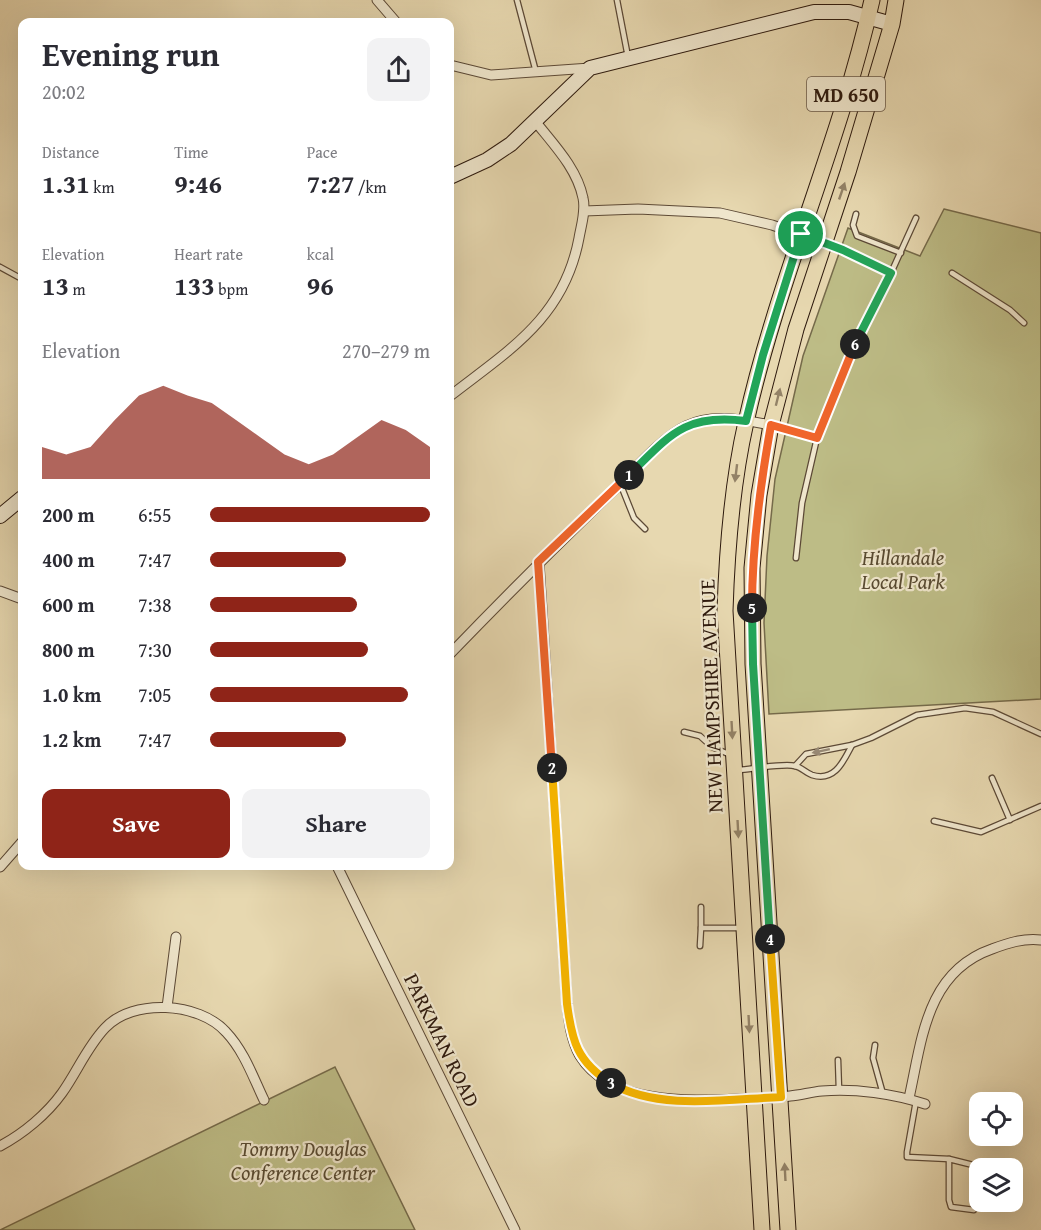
<!DOCTYPE html>
<meta charset="utf-8">
<style>
:root{--surface:#fff;--page:#f2f2f3;--text:#2b2b33;--muted:#7c7c81;--accent:#8f2418}
body{margin:0;font-family:"Gentium Book Plus",serif;background:var(--page);color:var(--text);height:100vh;display:flex;flex-direction:column;font-size:22px;white-space:nowrap}
*{box-sizing:border-box;margin:0}
p{font-size:20px;color:var(--muted)}
.icon{flex:none;width:33px;height:33px;fill:none;stroke:currentColor;stroke-width:2;stroke-linecap:round;stroke-linejoin:round}
.map{position:relative;flex:1;overflow:hidden}
.drawer{position:absolute;left:18px;top:18px;width:436px;height:852px;display:flex;flex-direction:column;background:var(--surface);border-radius:12px;box-shadow:0 6px 24px #0002}
.drawer>*{flex:none}
.fabs{position:absolute;left:969px;top:1092px;display:grid;gap:12px}
.fabs a{display:grid;place-items:center;width:54px;height:54px;border-radius:12px;background:var(--surface);box-shadow:0 6px 24px #0002;font-size:30px}
.pin{position:absolute;display:grid;place-items:center;width:51px;height:51px;color:#fff;margin:-26px;border:3px solid #fff;border-radius:50%;box-shadow:0 2px 6px #0007}
.km{position:absolute;width:30px;height:30px;margin:-15px;border-radius:50%;background:#222;color:#fff;font-size:16px;line-height:30px;text-align:center}
.round{display:grid;place-items:center;flex:none;width:63px;height:63px;border-radius:12px;background:var(--page)}
.head{display:flex;align-items:center;justify-content:space-between;height:102px;padding:0 24px}
h1{font-size:33px;font-weight:700;line-height:45px}
.stats{display:grid;grid-template-columns:repeat(3,1fr);gap:9px;height:102px;padding:6px 24px}
.stats div{display:grid;align-content:center}
.stats b{font-size:26px;font-weight:700}
.stats small{font-size:16px;font-weight:400}
.stats p{font-size:16px}
.chart{height:168px;padding:12px 24px}
.chart p{display:flex;justify-content:space-between}
.chart svg{width:100%;height:108px;margin-top:6px;fill:var(--accent);opacity:.7}
.button{display:flex;gap:12px;margin-top:auto;padding:12px 24px}
.button a{flex:1;height:69px;border-radius:12px;background:var(--accent);color:#fff;font-size:24px;font-weight:700;line-height:69px;text-align:center}
.button a+a{background:var(--page);color:var(--text)}
ul{padding:0 24px;list-style:none;font-size:20px}
li{display:grid;grid-template-columns:96px 72px 1fr;align-items:center;height:45px}
li i{height:15px;border-radius:8px;background:var(--accent)}
.map>svg:first-child{display:block}
.green{fill:#bdbc86;stroke:#756a4a;stroke-width:1.5}
.lines{fill:none;stroke-linecap:round;stroke-linejoin:round}
.lane-casing{stroke:#5c4936;stroke-width:7}
.street-casing{stroke:#5c4936;stroke-width:11}
.secondary-casing{stroke:#2d190d;stroke-width:16}
.primary-casing{stroke:#2d190d;stroke-width:17}
.lane{stroke:#efe6cc;stroke-width:4.5}
.street{stroke:#efe6cc;stroke-width:9}
.secondary{stroke:#efe6cc;stroke-width:14}
.primary{stroke:#e7d8b0;stroke-width:15}
.oneway{fill:#938267}
.oneway2{fill:#988a76}
.split-1-casing{stroke:#fff;stroke-width:12}
.split-2-casing{stroke:#fff;stroke-width:12}
.split-3-casing{stroke:#fff;stroke-width:12}
.split-4-casing{stroke:#fff;stroke-width:12}
.split-5-casing{stroke:#fff;stroke-width:12}
.split-6-casing{stroke:#fff;stroke-width:12}
.split-7-casing{stroke:#fff;stroke-width:12}
.split-1{stroke:#22a559;stroke-width:8}
.split-2{stroke:#f0652b;stroke-width:8}
.split-3{stroke:#f5b400;stroke-width:8}
.split-4{stroke:#f5b400;stroke-width:8}
.split-5{stroke:#22a559;stroke-width:8}
.split-6{stroke:#f0652b;stroke-width:8}
.split-7{stroke:#22a559;stroke-width:8}
.labels{text-anchor:middle;dominant-baseline:central;stroke-width:4.5;stroke-linejoin:round;paint-order:stroke}
.shield{fill:#efe6cc;stroke:#675646;stroke-width:1.5}
.shield-label{font-size:20px;font-weight:bold;fill:#2d190d}
.park-label{font-size:21px;font-style:italic;fill:#584a31;stroke:#efe6cc}
.street-label{font-size:21px;fill:#2d190d;stroke:#efe6cc}
</style>
<div class="map">
<svg width="1041" height="1230" viewBox="0 0 1041 1230">
<rect width="100%" height="100%" fill="#e7d8b0"/>
<filter id="stains"><feTurbulence type="fractalNoise" baseFrequency=".00333" numOctaves="4"/><feColorMatrix values="0 0 0 0 .2 0 0 0 0 .09 0 0 0 0 .02 0 0 0 .5 -.17"/></filter>
<radialGradient id="worn" r=".72"><stop offset=".6" stop-color="#630" stop-opacity="0"/><stop offset="1" stop-color="#630" stop-opacity=".3"/></radialGradient>
<g class="green">
<path d="M 944,209 L 1041,233 L 1041,699 L 769,714 L 764,623 L 767,556 L 775,479 L 803,356 L 848,228 L 920,256 Z"/>
<path d="M 335,1067 L 415,1230 L 0,1230 Z"/>
</g>
<g class="lines">
<g class="lane-casing">
<g id="lane">
<path d="M 517,0 L 536,72"/>
<path d="M 617,0 L 628,57"/>
<path d="M 856,214 L 853,225 L 857,236 L 901,253"/>
<path d="M 826,244 L 844,250 L 891,273 L 916,218"/>
<path d="M 0,267 L 22,279"/>
<path d="M 952,273 L 1010,310 L 1024,323"/>
<path d="M 773,426 L 817,438 L 854,346 L 891,273"/>
<path d="M 620,483 L 634,518 L 645,529"/>
<path d="M 796,558 L 802,503 L 817,438"/>
<path d="M 684,732 L 700,736 L 712,747 L 731,755"/>
<path d="M 795,766 L 806,754 L 852,745 L 871,738 L 917,715 L 965,708 L 993,712 L 1041,734"/>
<path d="M 739,770 C 752,769 784,763 795,766 C 801,767 806,773 812,775 C 835,782 843,762 852,745"/>
<path d="M 992,778 L 1010,820"/>
<path d="M 934,821 L 981,832 L 1041,806"/>
<path d="M 701,907 L 701,928 L 741,928"/>
<path d="M 700,946 L 701,928"/>
<path d="M 875,1045 L 873,1058 L 883,1094"/>
<path d="M 838,1060 L 839,1090"/>
<path d="M 916,1101 L 907,1152 L 907,1157 L 949,1159"/>
<path d="M 949,1159 L 977,1166 L 978,1200 L 974,1210 L 951,1207 L 949,1200 Z"/>
</g>
</g>
<g class="street-casing">
<g id="street">
<path d="M 377,0 L 396,22"/>
<path d="M 450,65 L 491,75 L 590,68"/>
<path d="M 584,211 L 638,209 L 720,213 L 772,225 L 824,243"/>
<path d="M 450,396 C 509,350 564,318 579,238 C 581,226 586,211 583,198 C 577,168 553,144 535,121"/>
<path d="M 539,562 L 567,1004 C 569,1022 571,1040 580,1056 C 610,1105 691,1101 740,1099 C 757,1098 774,1099 790,1096 C 801,1095 811,1092 822,1091 C 855,1088 894,1094 925,1104"/>
<path d="M 0,591 L 22,599"/>
<path d="M 450,654 C 505,597 561,541 618,486 C 636,468 664,436 686,426 C 713,413 743,420 771,425"/>
<path d="M 337,866 L 515,1230"/>
<path d="M 0,867 L 22,842"/>
<path d="M 167,1007 L 176,937"/>
<path d="M 909,1098 C 922,1040 926,972 992,949 C 1008,943 1023,938 1041,940"/>
<path d="M 0,1146 C 23,1134 47,1114 62,1093 C 77,1072 87,1047 105,1028 C 133,998 199,1002 226,1032 C 244,1051 253,1077 264,1100"/>
</g>
</g>
<g class="secondary-casing">
<g id="secondary">
<path d="M 450,177 L 487,160 L 511,144 L 590,68 L 814,12 L 849,12 L 892,24"/>
<path d="M 0,516 L 22,498"/>
</g>
</g>
<g class="primary-casing">
<g id="primary">
<path d="M 762,1230 L 725,611 C 727,547 732,484 746,422 C 778,278 840,143 872,0"/>
<path d="M 788,1230 L 753,664 L 752,568 L 759,495 L 771,425 L 796,329 L 848,172 L 892,24 L 896,0"/>
</g>
</g>
<use href="#lane" class="lane"/>
<use href="#street" class="street"/>
<use href="#secondary" class="secondary"/>
<use href="#primary" class="primary"/>
</g>
<defs><path id="oneway-solid" d="M-6-.8H1V-3.2L6.5 0L1 3.2V.8H-6Z" transform="scale(1.5)"/></defs>
<g class="oneway">
<use href="#oneway-solid" transform="translate(842 191) rotate(-71)"/>
<use href="#oneway-solid" transform="translate(778 397) rotate(-76)"/>
<use href="#oneway-solid" transform="translate(736 473) rotate(97)"/>
<use href="#oneway-solid" transform="translate(732 730) rotate(87)"/>
<use href="#oneway-solid" transform="translate(738 829) rotate(87)"/>
<use href="#oneway-solid" transform="translate(749 1024) rotate(87)"/>
<use href="#oneway-solid" transform="translate(785 1172) rotate(-93)"/>
</g>
<use class="oneway2" href="#oneway-solid" transform="translate(821 751) rotate(168)"/>
<g class="lines">
<g class="split-1-casing">
<path id="split-1" d="M 629,475 C 670,435 685,413 746,421 L 763,355 L 801,234"/>
</g>
<g class="split-2-casing">
<path id="split-2" d="M 552,768 L 538,562 L 629,475"/>
</g>
<g class="split-3-casing">
<path id="split-3" d="M 552,768 L 567,1004 C 572,1041 577,1062 611,1083"/>
</g>
<g class="split-4-casing">
<path id="split-4" d="M 611,1083 C 657,1111 729,1099 781,1097 L 770,939"/>
</g>
<g class="split-5-casing">
<path id="split-5" d="M 752,608 L 753,664 L 770,939"/>
</g>
<g class="split-6-casing">
<path id="split-6" d="M 752,608 C 752,546 760,486 771,425 L 817,438 L 855,344"/>
</g>
<g class="split-7-casing">
<path id="split-7" d="M 801,234 L 843,250 L 891,273 L 855,344"/>
</g>
<use href="#split-1" class="split-1"/>
<use href="#split-2" class="split-2"/>
<use href="#split-3" class="split-3"/>
<use href="#split-4" class="split-4"/>
<use href="#split-5" class="split-5"/>
<use href="#split-6" class="split-6"/>
<use href="#split-7" class="split-7"/>
</g>
<g class="labels">
<rect class="shield" x="807" y="77" width="78" height="34" rx="4.5"/>
<g class="shield-label">
<text x="846" y="94">MD 650</text>
</g>
<g class="park-label">
<text x="903" y="557">Hillandale<tspan x="903" dy="24">Local Park</tspan></text>
<text x="303" y="1148">Tommy Douglas<tspan x="303" dy="24">Conference Center</tspan></text>
</g>
<g class="street-label">
<text transform="translate(711 696) rotate(-92)">NEW HAMPSHIRE AVENUE</text>
<text transform="translate(442 1040) rotate(64)">PARKMAN ROAD</text>
</g>
</g>
<rect width="100%" height="100%" filter="url(#stains)"/>
<rect width="100%" height="100%" fill="url(#worn)"/>
</svg>
<div class="fabs">
<a><svg class="icon" aria-label="locate" viewBox="0 0 24 24"><circle cx="12" cy="12" r="6"/><path d="M12 2v4M12 18v4M2 12h4M18 12h4"/></svg></a>
<a><svg class="icon" aria-label="layers" viewBox="0 0 24 24"><path d="M12 4l9 5-9 5-9-5zM3 14l9 5 9-5"/></svg></a>
</div>
<div class="pin" style="left:801px;top:234px;background:#1e9e55"><svg class="icon" aria-label="arrive" viewBox="0 0 24 24"><path d="M6 21V4h12l-3 4 3 4H6"/></svg></div>
<b class="km" style="left:629px;top:475px">1</b>
<b class="km" style="left:552px;top:768px">2</b>
<b class="km" style="left:611px;top:1083px">3</b>
<b class="km" style="left:770px;top:939px">4</b>
<b class="km" style="left:752px;top:608px">5</b>
<b class="km" style="left:855px;top:344px">6</b>
<section class="drawer">
<div class="head"><div><h1>Evening run</h1><p>20:02</p></div><a class="round"><svg class="icon" aria-label="share" viewBox="0 0 24 24"><path d="M12 15V3M7 8l5-5 5 5M5 13v7h14v-7"/></svg></a></div>
<div class="stats">
<div><p>Distance</p><b>1.31<small> km</small></b></div>
<div><p>Time</p><b>9:46</b></div>
<div><p>Pace</p><b>7:27<small> /km</small></b></div>
</div>
<div class="stats">
<div><p>Elevation</p><b>13<small> m</small></b></div>
<div><p>Heart rate</p><b>133<small> bpm</small></b></div>
<div><p>kcal</p><b>96</b></div>
</div>
<div class="chart"><p><span>Elevation</span>270–279 m</p>
<svg viewBox="0 0 160 44" preserveAspectRatio="none"><path d="M0 44V31L10 34L20 31L30 20L40 10L50 6L60 10L70 13L80 20L90 27L100 34L110 38L120 34L130 27L140 20L150 24L160 31V44z"/></svg>
</div>
<ul>
<li><b>200 m</b>6:55<i style="width:100%"></i></li>
<li><b>400 m</b>7:47<i style="width:62%"></i></li>
<li><b>600 m</b>7:38<i style="width:67%"></i></li>
<li><b>800 m</b>7:30<i style="width:72%"></i></li>
<li><b>1.0 km</b>7:05<i style="width:90%"></i></li>
<li><b>1.2 km</b>7:47<i style="width:62%"></i></li>
</ul>
<div class="button"><a>Save</a><a>Share</a></div>
</section>
</div>
